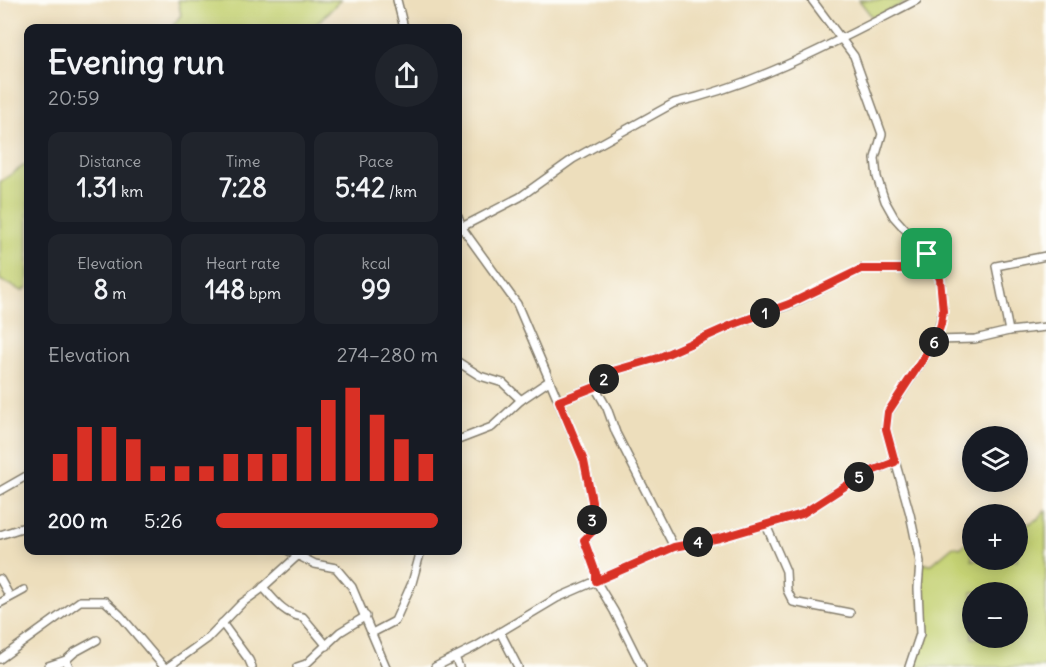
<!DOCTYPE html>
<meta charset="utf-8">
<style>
:root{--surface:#171b24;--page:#20242c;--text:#f1f3f6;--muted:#9ea1a6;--accent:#d93025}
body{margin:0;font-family:Delius,sans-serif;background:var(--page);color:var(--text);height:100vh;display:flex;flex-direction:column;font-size:22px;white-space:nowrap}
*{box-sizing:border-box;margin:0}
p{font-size:20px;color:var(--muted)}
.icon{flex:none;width:33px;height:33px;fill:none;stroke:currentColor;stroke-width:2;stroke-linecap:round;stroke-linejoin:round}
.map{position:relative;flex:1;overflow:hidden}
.panel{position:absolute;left:24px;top:24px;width:438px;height:531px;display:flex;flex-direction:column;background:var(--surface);border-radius:12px;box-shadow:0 3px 15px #0003}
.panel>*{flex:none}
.controls{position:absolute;left:962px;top:426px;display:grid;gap:12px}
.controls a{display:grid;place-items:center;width:66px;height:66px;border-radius:50%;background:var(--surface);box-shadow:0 3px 15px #0003;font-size:30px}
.pin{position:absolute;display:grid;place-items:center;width:51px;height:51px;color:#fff;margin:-26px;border-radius:12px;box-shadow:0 3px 9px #0006}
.km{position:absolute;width:30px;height:30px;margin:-15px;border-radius:50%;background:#222;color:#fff;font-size:16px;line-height:30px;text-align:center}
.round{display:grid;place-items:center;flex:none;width:63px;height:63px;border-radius:32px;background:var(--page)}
.head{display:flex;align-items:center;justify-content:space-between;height:102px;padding:0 24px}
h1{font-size:33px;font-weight:700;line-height:45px}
.figures{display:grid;grid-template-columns:repeat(3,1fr);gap:9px;height:102px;padding:6px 24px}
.figures div{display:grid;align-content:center;border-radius:12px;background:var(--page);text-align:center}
.figures b{font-size:26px;font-weight:700}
.figures small{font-size:16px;font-weight:400}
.figures p{font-size:16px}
.chart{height:168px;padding:12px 24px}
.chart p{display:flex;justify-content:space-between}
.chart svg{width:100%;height:108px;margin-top:6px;stroke:var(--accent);stroke-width:6}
ul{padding:0 24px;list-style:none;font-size:20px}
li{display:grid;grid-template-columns:96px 72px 1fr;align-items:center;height:45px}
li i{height:15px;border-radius:8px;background:var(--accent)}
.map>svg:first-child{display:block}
.green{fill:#c4d173;stroke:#707648;stroke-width:1.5;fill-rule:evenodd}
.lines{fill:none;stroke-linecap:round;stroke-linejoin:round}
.minor-casing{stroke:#847d6c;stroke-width:10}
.minor{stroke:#fff;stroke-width:7}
.route-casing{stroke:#fff;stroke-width:12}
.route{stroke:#d93025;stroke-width:8}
</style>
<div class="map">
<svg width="1046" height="667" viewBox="0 0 1046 667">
<rect width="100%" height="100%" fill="#fdfcf7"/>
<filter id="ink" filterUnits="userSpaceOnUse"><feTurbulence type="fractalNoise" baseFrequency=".0167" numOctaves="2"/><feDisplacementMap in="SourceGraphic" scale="12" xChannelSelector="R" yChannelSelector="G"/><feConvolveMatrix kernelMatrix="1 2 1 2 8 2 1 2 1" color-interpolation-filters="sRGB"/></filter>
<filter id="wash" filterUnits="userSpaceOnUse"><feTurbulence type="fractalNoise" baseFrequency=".008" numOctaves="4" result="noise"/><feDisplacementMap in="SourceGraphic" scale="24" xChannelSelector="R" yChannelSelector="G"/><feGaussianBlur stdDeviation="1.35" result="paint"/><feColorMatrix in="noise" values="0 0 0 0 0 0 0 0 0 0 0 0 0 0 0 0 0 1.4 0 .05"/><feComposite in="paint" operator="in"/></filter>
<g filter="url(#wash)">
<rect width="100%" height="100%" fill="#eddebc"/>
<g class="green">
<path d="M 178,0 L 341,0 L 312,28 L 171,28 L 181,15 Z"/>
<path d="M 859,0 L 911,0 L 873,18 Z"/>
<path d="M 28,163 L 28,287 L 22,291 L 0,280 L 0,182 Z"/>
<path d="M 1046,510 L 1046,667 L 915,667 L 924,632 L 919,591 L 921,564 L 932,564 L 953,546 L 960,548 L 972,539 L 972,560 L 1017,560 L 1017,530 L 1038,519 ZM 972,592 L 1017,592 L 1017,638 L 972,638 Z"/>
</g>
</g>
<g filter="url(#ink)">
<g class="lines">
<g class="minor-casing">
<g id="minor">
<path d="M 397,0 L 404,28"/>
<path d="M 812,0 L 854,56 L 882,134 L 875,158 L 877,177 L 885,201 L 894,217 L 927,254 L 940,279 L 943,311 L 936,340 L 888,413 L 886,429 L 910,514 L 920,562 L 918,588 L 920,634 L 909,667"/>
<path d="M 458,217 L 462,228 L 517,304 L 584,461 L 592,501 L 592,532 L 584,541 L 596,573 L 596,581 L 614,611 L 642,667"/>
<path d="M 458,229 L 520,197 L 573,159 L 674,103 C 760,84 839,40 917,0"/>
<path d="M 1009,331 L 996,266 L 1046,256"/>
<path d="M 936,340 L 975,339 L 1009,331 L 1046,327"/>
<path d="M 458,362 L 480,376 L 503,383 L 521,400"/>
<path d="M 595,387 L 607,408 L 616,433 L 674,547"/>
<path d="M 559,401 L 595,387 L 613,371 L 658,358 L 732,325 L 789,305 L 861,269 L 901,269 L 927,254"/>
<path d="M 458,440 L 492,427 L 521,400 L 549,381"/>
<path d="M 0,491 L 28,475"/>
<path d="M 766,525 L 786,571 L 787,590 L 793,602 L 850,613"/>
<path d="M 0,535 L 28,526"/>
<path d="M 287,550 L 315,564 L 336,568 L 352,587 L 386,667"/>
<path d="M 0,579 L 10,597"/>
<path d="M 263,587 C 274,600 285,615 303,617 L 327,646"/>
<path d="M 0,603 L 24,590"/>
<path d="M 222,623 L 249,660 L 252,667"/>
<path d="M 500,632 L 518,667"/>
<path d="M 372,633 L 395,621 L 412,583 L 420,554 L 423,550"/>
<path d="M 455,657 L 459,667"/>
<path d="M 0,659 L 80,601 L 105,601 L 120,615 L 164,667"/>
<path d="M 48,666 L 66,660"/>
<path d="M 69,667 L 66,660 L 75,652 L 97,640"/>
<path d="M 168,667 L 207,639 L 242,603 L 260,590 L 304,550"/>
<path d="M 297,667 L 306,664 L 340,632 L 366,616"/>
<path d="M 435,667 L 475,647 L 557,598 L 674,547 L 720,538 L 802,514 L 864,474 L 895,462"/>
</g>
</g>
<use href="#minor" class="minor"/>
</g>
</g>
<g class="lines" filter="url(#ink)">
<g class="route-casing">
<path id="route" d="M 927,254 L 940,279 L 943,311 L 941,324 L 936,339 L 888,412 L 886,429 L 895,462 L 864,474 L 802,514 L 720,538 L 674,547 L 596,581 L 596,573 L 584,540 L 592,532 L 592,501 L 584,461 L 559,401 L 595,387 L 613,371 L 658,358 L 732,325 L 789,304 L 861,269 L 901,269 Z"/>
</g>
<use href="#route" class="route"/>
</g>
</svg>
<div class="controls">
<a><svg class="icon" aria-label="layers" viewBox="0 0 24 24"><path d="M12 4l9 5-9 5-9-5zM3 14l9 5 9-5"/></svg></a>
<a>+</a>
<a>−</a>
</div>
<div class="pin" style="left:927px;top:254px;background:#1e9e55"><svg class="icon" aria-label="arrive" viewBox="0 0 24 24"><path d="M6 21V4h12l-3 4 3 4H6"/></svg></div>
<b class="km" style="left:765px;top:313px">1</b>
<b class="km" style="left:604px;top:379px">2</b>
<b class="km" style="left:592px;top:520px">3</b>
<b class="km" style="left:698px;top:542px">4</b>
<b class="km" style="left:859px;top:477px">5</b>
<b class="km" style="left:934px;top:342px">6</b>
<section class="panel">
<div class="head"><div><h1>Evening run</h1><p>20:59</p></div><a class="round"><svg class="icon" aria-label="share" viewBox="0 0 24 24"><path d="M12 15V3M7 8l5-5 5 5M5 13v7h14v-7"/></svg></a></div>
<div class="figures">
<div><p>Distance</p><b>1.31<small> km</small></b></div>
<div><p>Time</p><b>7:28</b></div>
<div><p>Pace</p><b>5:42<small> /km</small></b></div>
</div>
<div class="figures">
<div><p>Elevation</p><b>8<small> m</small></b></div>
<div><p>Heart rate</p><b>148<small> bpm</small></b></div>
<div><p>kcal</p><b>99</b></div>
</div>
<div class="chart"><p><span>Elevation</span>274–280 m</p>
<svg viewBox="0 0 160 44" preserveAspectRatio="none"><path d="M5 44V33M15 44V22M25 44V22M35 44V27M45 44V38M55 44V38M65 44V38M75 44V33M85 44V33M95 44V33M105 44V22M115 44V11M125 44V6M135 44V17M145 44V27M155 44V33"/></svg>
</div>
<ul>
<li><b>200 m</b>5:26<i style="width:100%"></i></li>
</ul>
</section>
</div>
